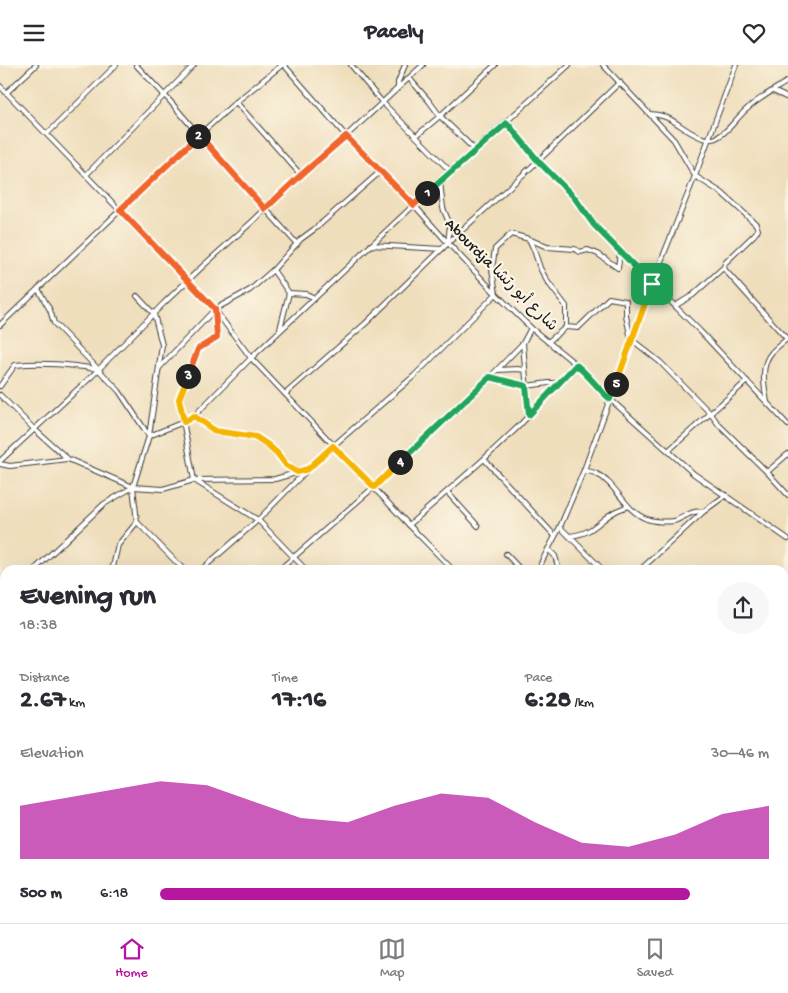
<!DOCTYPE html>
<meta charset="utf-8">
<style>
:root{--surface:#fff;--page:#f7f7f7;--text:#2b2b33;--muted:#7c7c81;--line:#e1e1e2;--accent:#b5179e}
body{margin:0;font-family:"Gochi Hand","Playpen Sans Arabic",sans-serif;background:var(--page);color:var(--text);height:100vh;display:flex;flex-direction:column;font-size:19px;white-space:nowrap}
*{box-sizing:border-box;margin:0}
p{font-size:16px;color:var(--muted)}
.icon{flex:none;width:28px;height:28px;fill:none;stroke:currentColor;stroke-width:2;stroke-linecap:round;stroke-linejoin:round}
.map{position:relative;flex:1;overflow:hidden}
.drawer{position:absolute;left:0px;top:500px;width:789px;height:359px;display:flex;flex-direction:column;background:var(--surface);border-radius:15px 15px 0 0;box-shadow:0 5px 20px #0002}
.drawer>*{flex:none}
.pin{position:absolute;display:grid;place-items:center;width:42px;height:42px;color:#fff;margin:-21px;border-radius:10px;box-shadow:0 2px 8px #0006}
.km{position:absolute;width:25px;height:25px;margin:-12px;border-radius:50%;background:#222;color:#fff;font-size:14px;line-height:25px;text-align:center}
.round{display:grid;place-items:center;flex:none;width:52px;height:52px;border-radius:26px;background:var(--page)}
.head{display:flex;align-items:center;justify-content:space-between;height:85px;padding:0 20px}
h1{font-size:28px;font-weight:800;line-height:38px}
.stats{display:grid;grid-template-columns:repeat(3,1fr);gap:8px;height:85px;padding:5px 20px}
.stats div{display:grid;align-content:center}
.stats b{font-size:25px;font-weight:800}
.stats small{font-size:14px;font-weight:400}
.stats p{font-size:14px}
.chart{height:140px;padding:10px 20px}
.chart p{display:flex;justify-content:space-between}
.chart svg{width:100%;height:90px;margin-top:5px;fill:var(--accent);opacity:.7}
ul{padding:0 20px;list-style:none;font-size:16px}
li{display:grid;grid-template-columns:80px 60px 1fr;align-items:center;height:38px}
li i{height:12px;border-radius:6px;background:var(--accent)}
header{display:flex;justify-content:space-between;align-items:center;height:65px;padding:0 20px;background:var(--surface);font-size:22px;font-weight:800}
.dock{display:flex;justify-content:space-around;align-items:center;height:70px;border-top:1px solid var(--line);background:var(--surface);font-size:14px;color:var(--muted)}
.dock a{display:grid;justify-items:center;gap:2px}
.dock .on{color:var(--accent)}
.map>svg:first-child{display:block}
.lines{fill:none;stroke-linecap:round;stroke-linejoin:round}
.minor-casing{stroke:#3c3934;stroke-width:6}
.tertiary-casing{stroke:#3c3934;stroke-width:7}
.minor{stroke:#fff;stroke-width:4}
.tertiary{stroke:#fff;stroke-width:4.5}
.split-1-casing{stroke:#fff;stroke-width:10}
.split-2-casing{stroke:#fff;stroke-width:10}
.split-3-casing{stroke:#fff;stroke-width:10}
.split-4-casing{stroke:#fff;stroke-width:10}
.split-5-casing{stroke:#fff;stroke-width:10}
.split-6-casing{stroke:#fff;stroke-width:10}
.split-1{stroke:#22a559;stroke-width:6}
.split-2{stroke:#f0652b;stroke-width:6}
.split-3{stroke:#f0652b;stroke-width:6}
.split-4{stroke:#f5b400;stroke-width:6}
.split-5{stroke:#22a559;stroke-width:6}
.split-6{stroke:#f5b400;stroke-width:6}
.labels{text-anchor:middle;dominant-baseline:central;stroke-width:4.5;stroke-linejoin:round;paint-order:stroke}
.street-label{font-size:16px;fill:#1c1c1c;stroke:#fcf5e5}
</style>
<header><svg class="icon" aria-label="menu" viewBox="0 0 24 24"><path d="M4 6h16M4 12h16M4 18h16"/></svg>Pacely<svg class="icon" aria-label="heart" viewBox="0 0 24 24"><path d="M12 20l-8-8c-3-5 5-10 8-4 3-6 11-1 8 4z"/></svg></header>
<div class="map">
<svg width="788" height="858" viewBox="0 0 788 858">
<rect width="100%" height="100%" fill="#fcf5e5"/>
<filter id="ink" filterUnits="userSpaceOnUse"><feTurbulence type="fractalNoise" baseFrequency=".02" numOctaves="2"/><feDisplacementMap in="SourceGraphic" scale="10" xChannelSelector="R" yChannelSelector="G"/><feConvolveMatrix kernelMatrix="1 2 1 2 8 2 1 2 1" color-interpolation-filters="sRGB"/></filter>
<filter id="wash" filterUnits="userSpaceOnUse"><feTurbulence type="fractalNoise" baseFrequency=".0096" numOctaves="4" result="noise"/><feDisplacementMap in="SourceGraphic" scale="20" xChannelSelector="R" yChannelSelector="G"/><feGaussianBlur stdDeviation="1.12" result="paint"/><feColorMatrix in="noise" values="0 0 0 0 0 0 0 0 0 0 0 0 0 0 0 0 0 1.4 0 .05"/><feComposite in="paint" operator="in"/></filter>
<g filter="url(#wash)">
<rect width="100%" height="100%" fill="#efdebc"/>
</g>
<g filter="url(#ink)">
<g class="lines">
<g class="minor-casing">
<g id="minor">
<path d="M 136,0 L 169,35 L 199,70 L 297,179"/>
<path d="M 284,0 L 346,71 L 414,140 L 448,178 L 496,229 L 531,263 L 583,305 L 601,326 L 694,409 L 788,474"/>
<path d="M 351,0 L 382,37 L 451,107"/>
<path d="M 603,0 L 674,75 L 695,111 L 722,128 L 756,159 L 758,165 L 754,170 L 725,198 L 724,202 L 725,205 L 788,275"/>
<path d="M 409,13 L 429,36 L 440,51 L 475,85"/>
<path d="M 0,21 L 215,244 L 217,272 L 198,284 L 179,334 L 194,415 L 258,455 L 306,505"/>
<path d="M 398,23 L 398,17 L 405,0"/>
<path d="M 773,26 L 788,33"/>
<path d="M 6,28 L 36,0"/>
<path d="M 236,37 L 301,110"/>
<path d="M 650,49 C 673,50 679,63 698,71 C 703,74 711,75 716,73 C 728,68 737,52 747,44 C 759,33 774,25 788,16"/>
<path d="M 507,57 L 538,96 L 574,132 L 594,160 L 700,266 L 788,360"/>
<path d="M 47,69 L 116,0"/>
<path d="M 416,71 L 440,51 L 495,0"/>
<path d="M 86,110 L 194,0"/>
<path d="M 440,117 L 443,143 L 450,160 L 448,178"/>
<path d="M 529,174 L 547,182 L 575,184 L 580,187 L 588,185 L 598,189 L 618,203 L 620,187"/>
<path d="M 371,180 L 442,184"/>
<path d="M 273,205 L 289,228 L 280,264"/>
<path d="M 38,224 L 50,245 L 54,258 L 119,326 L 149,371 L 186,356 L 194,351 L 251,293 L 414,140 L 569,0"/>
<path d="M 289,228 L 306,229 L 315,233"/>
<path d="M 137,231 L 154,249 L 162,280 L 149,371 L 133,422 L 137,457 L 184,505"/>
<path d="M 675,241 L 693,230 L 724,202"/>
<path d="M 215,245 L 251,293 L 409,460 L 453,505"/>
<path d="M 0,260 L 199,70 L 236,37 L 282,0"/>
<path d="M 548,277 L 566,262"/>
<path d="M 523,278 L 529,350"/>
<path d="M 159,303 L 215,244 L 250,225 L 273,205 L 301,174 L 316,163 L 381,106"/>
<path d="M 498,305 L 517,304 L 525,305"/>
<path d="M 490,312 L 526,321 L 549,318 L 558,318"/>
<path d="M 0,321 L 15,300 C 46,297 68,300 98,304"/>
<path d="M 285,329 L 366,258 L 448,178 L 538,96 L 620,17"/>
<path d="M 0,330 L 34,364 L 68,394 L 133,422 L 163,424 L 194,415 L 275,414 L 306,405"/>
<path d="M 767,337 C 764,321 760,300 772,287 C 777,282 782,278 787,274"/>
<path d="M 194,351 L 215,367 L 256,372 L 268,380 L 277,388 L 286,400 L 297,407"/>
<path d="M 669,385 L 747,316"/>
<path d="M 788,389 L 767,407 L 788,430"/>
<path d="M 484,394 L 555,471"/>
<path d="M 0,396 L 92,311 L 164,238 L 203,201 L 253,156 L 301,110 L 346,71 L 423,0"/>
<path d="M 0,399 L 10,401 L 67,394"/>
<path d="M 584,405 C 587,406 591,407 595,408 C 617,418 624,446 647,454 C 654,457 667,457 674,456 C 684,453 692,444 703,447"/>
<path d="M 447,427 L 478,461"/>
<path d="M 409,460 L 484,394 L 519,361 L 576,300"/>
<path d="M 560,462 L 603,505"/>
<path d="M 569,471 C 594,469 597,456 616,446 C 620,444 624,443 628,441"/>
<path d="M 548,484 L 555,491 L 559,505"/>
<path d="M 506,489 L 521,505"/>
<path d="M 34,505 L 104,439 L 133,422"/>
<path d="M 110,505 L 113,502 L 118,480 L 137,457"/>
<path d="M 201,505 L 258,455 L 308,404 L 333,381 L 414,311 L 496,229 L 492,204 L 495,184 L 511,169 L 529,174 L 534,185 L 540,203 L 547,216 L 566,241 L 566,262 L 578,263 L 609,233 L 626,236 L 626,251 L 631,274 L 660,297 L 711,349 L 719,360 L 767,407"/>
<path d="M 279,505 L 374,422 L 490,312 L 523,278 L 531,263"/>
<path d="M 539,505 L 542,496 L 560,462 L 584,405 L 652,219 L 695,111 L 736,0"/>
<path d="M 640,505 L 703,447 L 726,430"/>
<path d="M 784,532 L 788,528"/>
<path d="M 0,538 L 5,533"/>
<path d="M 784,551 L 788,556"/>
<path d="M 784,620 L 788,624"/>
<path d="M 0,626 L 5,625"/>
<path d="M 784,631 L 788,627"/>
<path d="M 784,671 L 788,676"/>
<path d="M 784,700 L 788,696"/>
<path d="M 0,720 L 1,709 L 5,698"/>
<path d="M 784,728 L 788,733"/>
<path d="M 784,786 L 788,791"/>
<path d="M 0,792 L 5,794"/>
<path d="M 0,805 L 5,812"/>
<path d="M 35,854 L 38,858"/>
<path d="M 560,854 L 561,858"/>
<path d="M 780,854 L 784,858"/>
<path d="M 257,858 L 259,854"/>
<path d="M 618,858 L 622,854"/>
<path d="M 678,858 L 682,854"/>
<path d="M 749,858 L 753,854"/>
</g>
</g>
<g class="tertiary-casing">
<g id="tertiary">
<path d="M 0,650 L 5,656"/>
<path d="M 190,854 L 194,858"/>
</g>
</g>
<use href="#minor" class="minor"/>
<use href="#tertiary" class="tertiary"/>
</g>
</g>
<g class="lines" filter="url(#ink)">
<g class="split-1-casing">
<path id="split-1" d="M 427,128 L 507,58 L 538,96 L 574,132 L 594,160 L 652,219"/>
</g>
<g class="split-2-casing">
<path id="split-2" d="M 198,71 L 199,70 L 265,144 L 301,110 L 346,71 L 414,140 L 427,128"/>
</g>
<g class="split-3-casing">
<path id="split-3" d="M 188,311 L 198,284 L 217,272 L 215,244 L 120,145 L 198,71"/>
</g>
<g class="split-4-casing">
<path id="split-4" d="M 188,311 L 179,334 L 184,357 L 194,351 L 215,366 L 256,372 L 268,380 L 277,388 L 286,400 L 297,407 L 308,404 L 333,381 L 374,422 L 400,397"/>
</g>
<g class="split-5-casing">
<path id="split-5" d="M 400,397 L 490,312 L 526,321 L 529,350 L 576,300 C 589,310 598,324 610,334 L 616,319"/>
</g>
<g class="split-6-casing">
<path id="split-6" d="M 616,319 L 652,219"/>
</g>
<use href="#split-1" class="split-1"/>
<use href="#split-2" class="split-2"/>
<use href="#split-3" class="split-3"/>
<use href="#split-4" class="split-4"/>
<use href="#split-5" class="split-5"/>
<use href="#split-6" class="split-6"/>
</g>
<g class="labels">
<g class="street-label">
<text transform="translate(500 211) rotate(45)">Abourdja شارع أبو رتشا</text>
</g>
</g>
</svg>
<div class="pin" style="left:652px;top:219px;background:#1e9e55"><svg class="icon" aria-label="arrive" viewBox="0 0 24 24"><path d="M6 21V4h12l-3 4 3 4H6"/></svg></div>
<b class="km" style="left:427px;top:128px">1</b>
<b class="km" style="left:198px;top:71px">2</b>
<b class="km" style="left:188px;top:311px">3</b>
<b class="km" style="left:400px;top:397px">4</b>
<b class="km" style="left:616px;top:319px">5</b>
<section class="drawer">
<div class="head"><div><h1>Evening run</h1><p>18:38</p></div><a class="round"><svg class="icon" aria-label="share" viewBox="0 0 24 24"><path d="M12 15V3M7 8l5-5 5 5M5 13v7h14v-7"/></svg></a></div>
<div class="stats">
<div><p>Distance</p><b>2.67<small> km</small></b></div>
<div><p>Time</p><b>17:16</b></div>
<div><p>Pace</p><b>6:28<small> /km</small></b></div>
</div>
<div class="chart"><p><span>Elevation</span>30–46 m</p>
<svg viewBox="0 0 160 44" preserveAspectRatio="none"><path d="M0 44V18L10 14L20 10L30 6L40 8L50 16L60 24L70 26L80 18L90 12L100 14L110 26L120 36L130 38L140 32L150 22L160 18V44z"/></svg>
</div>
<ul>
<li><b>500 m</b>6:18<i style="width:87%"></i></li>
</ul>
</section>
</div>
<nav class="dock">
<a class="on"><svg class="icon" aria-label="home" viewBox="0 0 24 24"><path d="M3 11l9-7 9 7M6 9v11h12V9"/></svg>Home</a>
<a><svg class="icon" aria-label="map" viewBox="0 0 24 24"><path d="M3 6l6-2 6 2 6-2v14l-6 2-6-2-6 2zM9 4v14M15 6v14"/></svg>Map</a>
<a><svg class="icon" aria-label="saved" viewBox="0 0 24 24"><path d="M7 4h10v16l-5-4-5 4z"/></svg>Saved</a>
</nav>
